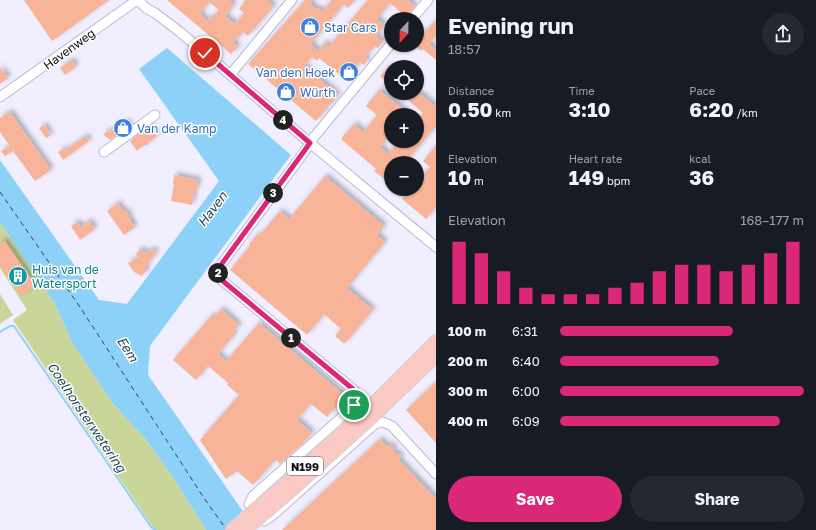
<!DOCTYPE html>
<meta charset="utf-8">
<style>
:root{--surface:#171b24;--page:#242831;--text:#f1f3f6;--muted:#9ea1a6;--accent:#db2777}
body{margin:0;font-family:"Golos Text",sans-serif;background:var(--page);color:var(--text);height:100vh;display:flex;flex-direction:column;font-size:15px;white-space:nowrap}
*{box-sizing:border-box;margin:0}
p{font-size:13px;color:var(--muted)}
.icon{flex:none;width:22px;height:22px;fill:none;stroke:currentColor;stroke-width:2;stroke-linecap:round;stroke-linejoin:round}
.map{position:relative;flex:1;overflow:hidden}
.sheet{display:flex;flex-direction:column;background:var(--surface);width:380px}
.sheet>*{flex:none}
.needle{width:26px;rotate:202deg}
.tools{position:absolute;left:384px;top:12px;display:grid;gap:8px}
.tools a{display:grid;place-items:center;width:40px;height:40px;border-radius:50%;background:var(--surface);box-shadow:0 1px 3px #0004;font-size:20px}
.pin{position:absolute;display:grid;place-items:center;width:34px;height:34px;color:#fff;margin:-17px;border:2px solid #fff;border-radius:50%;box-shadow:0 1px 4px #0007}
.km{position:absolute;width:20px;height:20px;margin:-10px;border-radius:50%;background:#222;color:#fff;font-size:11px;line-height:20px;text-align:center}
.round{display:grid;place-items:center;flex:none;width:42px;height:42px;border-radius:21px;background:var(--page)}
.overview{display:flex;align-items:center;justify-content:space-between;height:68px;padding:0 12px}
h1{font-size:22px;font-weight:700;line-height:30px}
.metrics{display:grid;grid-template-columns:repeat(3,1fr);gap:6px;height:68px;padding:4px 12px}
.metrics div{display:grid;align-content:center}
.metrics b{font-size:20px;font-weight:700}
.metrics small{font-size:11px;font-weight:400}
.metrics p{font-size:11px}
.chart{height:112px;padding:8px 12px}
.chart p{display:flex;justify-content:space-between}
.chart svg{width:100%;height:72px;margin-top:4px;stroke:var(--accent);stroke-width:6}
.primary-button{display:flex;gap:8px;margin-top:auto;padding:8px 12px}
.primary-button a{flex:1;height:46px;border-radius:24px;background:var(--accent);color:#fff;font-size:16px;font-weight:700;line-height:46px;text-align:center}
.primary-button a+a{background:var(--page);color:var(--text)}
ul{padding:0 12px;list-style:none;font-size:13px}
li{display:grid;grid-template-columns:64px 48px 1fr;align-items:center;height:30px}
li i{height:10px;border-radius:5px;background:var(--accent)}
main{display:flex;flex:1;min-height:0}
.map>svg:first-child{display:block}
.green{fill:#cad699}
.water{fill:#8dd1f8}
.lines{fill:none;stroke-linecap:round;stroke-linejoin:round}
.stream{stroke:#8dd1f8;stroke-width:2}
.ferry{stroke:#21475c;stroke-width:1;stroke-dasharray:5 4;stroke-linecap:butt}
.building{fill:#f8b499;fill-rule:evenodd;filter:url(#shadow)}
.minor-casing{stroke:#bbb8d2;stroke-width:11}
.major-casing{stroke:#d4d4d5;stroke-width:14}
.minor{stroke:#fff;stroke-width:9}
.major{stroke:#fac9c4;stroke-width:12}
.major-bridge-casing{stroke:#d4d4d5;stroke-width:14;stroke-linecap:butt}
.major-bridge{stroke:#fac9c4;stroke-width:12}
.route-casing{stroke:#fff;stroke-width:8}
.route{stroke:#db2777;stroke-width:5}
.labels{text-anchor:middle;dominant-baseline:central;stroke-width:3;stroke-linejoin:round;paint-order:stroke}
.shield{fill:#fff;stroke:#58565d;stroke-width:1}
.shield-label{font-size:11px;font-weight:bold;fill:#100e17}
.shop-label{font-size:12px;fill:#366cbe;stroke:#fff;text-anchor:start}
.street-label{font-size:12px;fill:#100e17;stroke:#fff}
.culture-label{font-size:12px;fill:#0d838f;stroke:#fff;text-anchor:start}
.water-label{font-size:13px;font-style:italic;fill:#21475c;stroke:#fff}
</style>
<main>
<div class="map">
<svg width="436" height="530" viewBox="0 0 436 530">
<defs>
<filter id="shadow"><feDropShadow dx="3" dy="-3" stdDeviation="2" flood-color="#0004"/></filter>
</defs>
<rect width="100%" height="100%" fill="#f0eeff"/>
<g class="green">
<path d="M 0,222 L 55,304 L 73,344 L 114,405 L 145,438 L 172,476 L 206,530 L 153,530 L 152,526 L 13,320 L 27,310 L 0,268 Z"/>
<path d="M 0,294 L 13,315 L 0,324 Z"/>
</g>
<path class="water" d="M 167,48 L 291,155 L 150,346 L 148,375 L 242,510 L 254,530 L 206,530 L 172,476 L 145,438 L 114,405 L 73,344 L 55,304 L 0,222 L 0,160 L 99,300 L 127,304 L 219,181 L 139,69 Z"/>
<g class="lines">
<path class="stream" d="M 0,332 L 10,326 L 14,326 L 149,524 L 152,528 L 156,530"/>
<path class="ferry" d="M 0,192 L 80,307 L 204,498 L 226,529"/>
</g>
<g class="building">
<path d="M 24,0 L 109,0 L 52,41 Z"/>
<path d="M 167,0 L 228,0 L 234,5 L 225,16 L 235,24 L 244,13 L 239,9 L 246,0 L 266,0 L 274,6 L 248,36 L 243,32 L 233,43 L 238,47 L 231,54 ZM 209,2 L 219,10 L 211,19 L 210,17 L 207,21 L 200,14 Z"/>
<path d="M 305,0 L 313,0 L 310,3 L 317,10 L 319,8 L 322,11 L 332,0 L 355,0 L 348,8 L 344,4 L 311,44 L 318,51 L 325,42 L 329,46 L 368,0 L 408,0 L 415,6 L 406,17 L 390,3 L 377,19 L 383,24 L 383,27 L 376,36 L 383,42 L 378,48 L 375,46 L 365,57 L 368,60 L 364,65 L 360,62 L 346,80 L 319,58 L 317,61 L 312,57 L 304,66 L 338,95 L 316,121 L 248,64 Z"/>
<path d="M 436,20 L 436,36 L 429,44 L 436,50 L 436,60 L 423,49 L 421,51 L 417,48 L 417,39 L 423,32 L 424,33 Z"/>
<path d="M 72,60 L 76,67 L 65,75 L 60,68 Z"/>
<path d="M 0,67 L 8,78 L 0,84 Z"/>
<path d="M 388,67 L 391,70 L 391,86 L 380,76 Z"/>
<path d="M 379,90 L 410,115 L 391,115 L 391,134 L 380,147 L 388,154 L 399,141 L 417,141 L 417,120 L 423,113 L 400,93 L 419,93 L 436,107 L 436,126 L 405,163 L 391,163 L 391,178 L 388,182 L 374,171 L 376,169 L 341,139 L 354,124 L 363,132 L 377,115 L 366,106 Z"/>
<path d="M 10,112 L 51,170 L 35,181 L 13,151 L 5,156 L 1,151 L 10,146 L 0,132 L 0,118 Z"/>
<path d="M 127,121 L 130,126 L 110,140 L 108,137 L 107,138 L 103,134 L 108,131 L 109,132 Z"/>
<path d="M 44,125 L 51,135 L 46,138 L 39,128 Z"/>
<path d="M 150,126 L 157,136 L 149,142 L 148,145 L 144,145 L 137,151 L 130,141 Z"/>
<path d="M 86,136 L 89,141 L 63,160 L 58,152 L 63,149 L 64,151 Z"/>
<path d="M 436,145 L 436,207 L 426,219 L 402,199 L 411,189 L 417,189 L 417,182 L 430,167 L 423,161 Z"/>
<path d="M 174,175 L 198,180 L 197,189 L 195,189 L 192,205 L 171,201 L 174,185 L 173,184 Z"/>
<path d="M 325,176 L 384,226 L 377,235 L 385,242 L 347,288 L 373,310 L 345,343 L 343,343 L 335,336 L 341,329 L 324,314 L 307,335 L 230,270 L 250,246 L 249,244 L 258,234 L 260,235 L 280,211 L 289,219 Z"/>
<path d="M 118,203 L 124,212 L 126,211 L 130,217 L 129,218 L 135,227 L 124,235 L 107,211 Z"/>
<path d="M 89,221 L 95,229 L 80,240 L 71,226 L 77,222 L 81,227 Z"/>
<path d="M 5,241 L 36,286 L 21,296 L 0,266 L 0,244 Z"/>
<path d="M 140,249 L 146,253 L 153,249 L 156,253 L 145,267 L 147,270 L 142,276 L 134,272 L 128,263 L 139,257 L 136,254 Z"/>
<path d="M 221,309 L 239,325 L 232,333 L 235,334 L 218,354 L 226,361 L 259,323 L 345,396 L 327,417 L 311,404 L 297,420 L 312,433 L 302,444 L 280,464 L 276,460 L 274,462 L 273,462 L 253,485 L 237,471 L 226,479 L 200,440 L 239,395 L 227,385 L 228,383 L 208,366 L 196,380 L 173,360 L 212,315 L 214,317 Z"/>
<path d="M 436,382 L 436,443 L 406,410 Z"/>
<path d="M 380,439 L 387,446 L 388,445 L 394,447 L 393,452 L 401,455 L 399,460 L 436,499 L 436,530 L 282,530 Z"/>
</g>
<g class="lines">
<g class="minor-casing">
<g id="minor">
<path d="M 138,0 L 146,8 L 155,13 L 180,32 L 310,143 L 436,247"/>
<path d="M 412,19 L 428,0"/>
<path d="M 230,75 L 292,0"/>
<path d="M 0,97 L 137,0"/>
<path d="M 104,152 L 155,115"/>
<path d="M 249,504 L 253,496 L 344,415 L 354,405 L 358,399 L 354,390 L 218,277 L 218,269 L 305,151 L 314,137 L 391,44"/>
<path d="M 264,521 L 273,515 L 375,424 L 383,422 L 392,426 L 436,474"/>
</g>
</g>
<g class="major-casing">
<g id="major">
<path d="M 377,400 L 436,341"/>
<path d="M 383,407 L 436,356"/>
</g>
</g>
<use href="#minor" class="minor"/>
<use href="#major" class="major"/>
<g class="major-bridge-casing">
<g id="major-bridge">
<path d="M 231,530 L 300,471 L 377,400"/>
<path d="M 245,530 L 290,492 L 383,407"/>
</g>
</g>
<use href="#major-bridge" class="major-bridge"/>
</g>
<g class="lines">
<g class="route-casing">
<path id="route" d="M 205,53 L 310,143 L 218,269 L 218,277 L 354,390 L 358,399 L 354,405"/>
</g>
<use href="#route" class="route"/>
</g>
<defs>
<g id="shop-disc" transform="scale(1)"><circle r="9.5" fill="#3f7fe0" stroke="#fff"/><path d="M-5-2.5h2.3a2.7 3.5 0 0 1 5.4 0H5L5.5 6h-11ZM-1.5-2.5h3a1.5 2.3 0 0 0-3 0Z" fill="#fff"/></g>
<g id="building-disc" transform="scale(1)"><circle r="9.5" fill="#0f9aa8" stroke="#fff"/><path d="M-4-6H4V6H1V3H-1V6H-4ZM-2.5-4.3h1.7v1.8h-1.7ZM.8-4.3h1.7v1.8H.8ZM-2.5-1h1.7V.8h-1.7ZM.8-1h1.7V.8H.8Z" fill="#fff"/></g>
</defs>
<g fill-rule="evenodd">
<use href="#shop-disc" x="310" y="27"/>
<use href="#shop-disc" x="349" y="72"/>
<use href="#shop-disc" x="286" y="92"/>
<use href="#shop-disc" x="123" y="128"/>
<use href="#building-disc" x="18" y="276"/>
</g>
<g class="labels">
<rect class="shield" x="287" y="457" width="36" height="18" rx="3"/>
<g class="shield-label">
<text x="305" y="466">N199</text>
</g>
<g class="shop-label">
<text x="324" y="27">Star Cars</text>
<text x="335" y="72" text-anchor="end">Van den Hoek</text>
<text x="300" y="92">Würth</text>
<text x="137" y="128">Van der Kamp</text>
</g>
<g class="street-label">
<text transform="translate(69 49) rotate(-36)">Havenweg</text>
</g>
<g class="culture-label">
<text x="32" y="269">Huis van de<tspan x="32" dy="14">Watersport</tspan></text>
</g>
<g class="water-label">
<text transform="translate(212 209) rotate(-53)">Haven</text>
<text transform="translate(128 349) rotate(57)">Eem</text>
<text transform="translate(87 417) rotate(56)">Coelhorsterwetering</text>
</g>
</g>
</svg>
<div class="tools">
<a><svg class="needle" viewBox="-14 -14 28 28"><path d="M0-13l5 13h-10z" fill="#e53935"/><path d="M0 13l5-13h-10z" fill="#9ea1a6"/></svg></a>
<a><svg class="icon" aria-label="locate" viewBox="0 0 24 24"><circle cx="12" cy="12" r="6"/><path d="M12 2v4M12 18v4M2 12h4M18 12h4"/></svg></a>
<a>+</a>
<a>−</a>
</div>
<div class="pin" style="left:354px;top:405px;background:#1e9e55"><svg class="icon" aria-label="arrive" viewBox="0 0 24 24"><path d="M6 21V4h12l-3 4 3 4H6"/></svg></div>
<div class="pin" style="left:205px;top:53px;background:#d93025"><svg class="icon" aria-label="check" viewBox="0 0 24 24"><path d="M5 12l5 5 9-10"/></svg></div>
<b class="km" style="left:291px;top:338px">1</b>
<b class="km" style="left:218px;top:273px">2</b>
<b class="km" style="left:273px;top:193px">3</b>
<b class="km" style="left:283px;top:120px">4</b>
</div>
<section class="sheet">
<div class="overview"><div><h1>Evening run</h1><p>18:57</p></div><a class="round"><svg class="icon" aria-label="share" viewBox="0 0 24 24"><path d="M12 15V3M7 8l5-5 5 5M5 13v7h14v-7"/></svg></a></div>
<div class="metrics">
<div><p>Distance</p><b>0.50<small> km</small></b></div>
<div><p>Time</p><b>3:10</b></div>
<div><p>Pace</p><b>6:20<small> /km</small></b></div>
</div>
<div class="metrics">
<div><p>Elevation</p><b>10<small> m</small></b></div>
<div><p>Heart rate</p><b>149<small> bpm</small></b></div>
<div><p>kcal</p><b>36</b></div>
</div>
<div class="chart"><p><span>Elevation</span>168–177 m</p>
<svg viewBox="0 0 160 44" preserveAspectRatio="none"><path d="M5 44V6M15 44V13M25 44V24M35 44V34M45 44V38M55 44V38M65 44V38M75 44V34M85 44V31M95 44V24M105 44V20M115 44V20M125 44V24M135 44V20M145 44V13M155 44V6"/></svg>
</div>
<ul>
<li><b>100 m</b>6:31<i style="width:71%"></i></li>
<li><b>200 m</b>6:40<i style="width:65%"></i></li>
<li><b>300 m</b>6:00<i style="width:100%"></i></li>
<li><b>400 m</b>6:09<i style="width:90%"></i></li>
</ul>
<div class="primary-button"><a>Save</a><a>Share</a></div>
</section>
</main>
